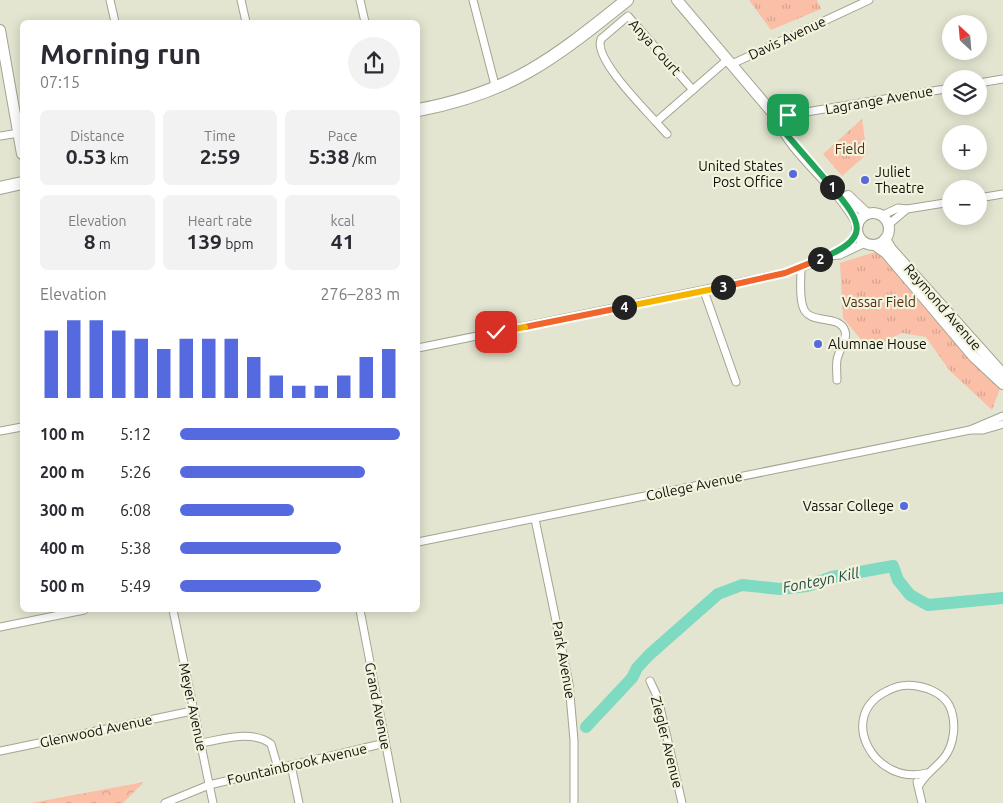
<!DOCTYPE html>
<meta charset="utf-8">
<style>
:root{--surface:#fff;--page:#f2f2f3;--text:#2b2b33;--muted:#7c7c81;--accent:#566ae0}
body{margin:0;font-family:Ubuntu,sans-serif;background:var(--page);color:var(--text);height:100vh;display:flex;flex-direction:column;font-size:19px;white-space:nowrap}
*{box-sizing:border-box;margin:0}
p{font-size:16px;color:var(--muted)}
.icon{flex:none;width:28px;height:28px;fill:none;stroke:currentColor;stroke-width:2;stroke-linecap:round;stroke-linejoin:round}
.map{position:relative;flex:1;overflow:hidden}
.side{position:absolute;left:20px;top:20px;width:400px;height:592px;display:flex;flex-direction:column;background:var(--surface);border-radius:8px;box-shadow:0 2px 12px #0003}
.side>*{flex:none}
.needle{width:32px;rotate:334deg}
.buttons{position:absolute;left:942px;top:15px;display:grid;gap:10px}
.buttons a{display:grid;place-items:center;width:45px;height:45px;border-radius:50%;background:var(--surface);box-shadow:0 2px 12px #0003;font-size:25px}
.pin{position:absolute;display:grid;place-items:center;width:42px;height:42px;color:#fff;margin:-21px;border-radius:10px;box-shadow:0 2px 8px #0006}
.km{position:absolute;width:25px;height:25px;margin:-12px;border-radius:50%;background:#222;color:#fff;font-size:14px;line-height:25px;text-align:center}
.round{display:grid;place-items:center;flex:none;width:52px;height:52px;border-radius:26px;background:var(--page)}
.overview{display:flex;align-items:center;justify-content:space-between;height:85px;padding:0 20px}
h1{font-size:28px;font-weight:700;line-height:38px}
.figures{display:grid;grid-template-columns:repeat(3,1fr);gap:8px;height:85px;padding:5px 20px}
.figures div{display:grid;align-content:center;border-radius:8px;background:var(--page);text-align:center}
.figures b{font-size:21px;font-weight:700}
.figures small{font-size:14px;font-weight:400}
.figures p{font-size:14px}
.chart{height:140px;padding:10px 20px}
.chart p{display:flex;justify-content:space-between}
.chart svg{width:100%;height:90px;margin-top:5px;stroke:var(--accent);stroke-width:6}
ul{padding:0 20px;list-style:none;font-size:16px}
li{display:grid;grid-template-columns:80px 60px 1fr;align-items:center;height:38px}
li i{height:12px;border-radius:6px;background:var(--accent)}
.map>svg:first-child{display:block}
.forest{fill:url(#forest-crowns)}
.park{fill:url(#park-tufts)}
.lines{fill:none;stroke-linecap:round;stroke-linejoin:round}
.river{stroke:#7fdac2;stroke-width:12}
.street-casing{stroke:#a3a491;stroke-width:9}
.secondary-casing{stroke:#a3a491;stroke-width:12}
.highway-casing{stroke:#a3a491;stroke-width:14}
.street{stroke:#fff;stroke-width:7}
.secondary{stroke:#fff;stroke-width:10}
.highway{stroke:#fff;stroke-width:12}
.split-1-casing{stroke:#fff;stroke-width:10}
.split-2-casing{stroke:#fff;stroke-width:10}
.split-3-casing{stroke:#fff;stroke-width:10}
.split-4-casing{stroke:#fff;stroke-width:10}
.split-5-casing{stroke:#fff;stroke-width:10}
.split-6-casing{stroke:#fff;stroke-width:10}
.split-1{stroke:#22a559;stroke-width:6}
.split-2{stroke:#22a559;stroke-width:6}
.split-3{stroke:#f0652b;stroke-width:6}
.split-4{stroke:#f5b400;stroke-width:6}
.split-5{stroke:#f0652b;stroke-width:6}
.split-6{stroke:#f5b400;stroke-width:6}
.poi-dot{fill:#566ae0;stroke:#f1f3dd;stroke-width:2}
.labels{text-anchor:middle;dominant-baseline:central;stroke-width:4.5;stroke-linejoin:round;paint-order:stroke}
.street-label{font-size:14px;fill:#0f1009;stroke:#f1f3dd}
.park-label{font-size:14px;fill:#552812;stroke:#f1f3dd}
.poi-label{font-size:14px;fill:#0f1009;stroke:#f1f3dd;text-anchor:end}
.water-label{font-size:15px;font-style:italic;fill:#234c42;stroke:#f1f3dd}
</style>
<div class="map">
<svg width="1003" height="803" viewBox="0 0 1003 803">
<defs>
<pattern id="forest-crowns" width="20" height="18" patternUnits="userSpaceOnUse" patternTransform="scale(1.25)"><rect width="20" height="18" fill="#fabfa6"/><path d="M2 6a3 3 0 1 1 6 0M12 15a3 3 0 1 1 6 0" fill="none" stroke="#d5a38e"/></pattern>
<pattern id="park-tufts" width="24" height="20" patternUnits="userSpaceOnUse" patternTransform="scale(1.25)"><rect width="24" height="20" fill="#fabfa6"/><path d="M3 7l-1-3M5 7V3M7 7l1-3M15 17l-1-3M17 17v-4M19 17l1-3" fill="none" stroke="#d5a38e"/></pattern>
</defs>
<rect width="100%" height="100%" fill="#e4e5d0"/>
<path class="forest" d="M 144,782 L 123,803 L 31,803 Z"/>
<g class="park">
<path d="M 749,0 L 817,0 L 821,9 L 771,30 Z"/>
<path d="M 862,119 L 867,154 L 842,176 L 823,154 Z"/>
<path d="M 875,252 L 891,261 L 1001,386 L 992,410 L 949,370 L 926,337 L 902,333 L 869,349 L 843,318 L 840,263 Z"/>
</g>
<g class="lines">
<path class="river" d="M 586,727 L 632,678 L 637,668 L 649,655 L 718,594 L 742,585 L 780,589 L 807,586 L 832,577 L 893,566 L 898,580 L 910,595 L 928,605 L 1003,598"/>
<g class="street-casing">
<g id="street">
<path d="M 110,0 L 115,22"/>
<path d="M 241,0 L 246,22"/>
<path d="M 360,0 L 365,22"/>
<path d="M 473,0 L 496,89"/>
<path d="M 732,64 L 869,0"/>
<path d="M 979,83 L 1003,79"/>
<path d="M 776,117 L 951,88"/>
<path d="M 656,122 C 643,107 593,58 601,39 L 628,16 L 693,90"/>
<path d="M 667,134 L 656,122 L 727,60"/>
<path d="M 0,136 L 19,133"/>
<path d="M 979,198 L 1003,194"/>
<path d="M 907,209 L 951,202"/>
<path d="M 881,216 L 898,208 L 907,209 L 888,225"/>
<path d="M 828,256 L 840,255 L 865,243"/>
<path d="M 801,268 C 801,280 799,296 803,307 C 809,326 839,313 845,331 C 848,340 838,351 837,360 C 836,366 837,373 837,380"/>
<path d="M 704,291 L 736,382"/>
<path d="M 418,348 L 785,273 C 810,265 841,255 858,233"/>
<path d="M 1003,416 L 970,430 L 983,430 L 1003,424"/>
<path d="M 0,431 L 22,427"/>
<path d="M 535,519 L 569,684 L 574,740 L 574,803"/>
<path d="M 418,542 L 970,430"/>
<path d="M 173,610 L 213,803"/>
<path d="M 360,610 L 397,803"/>
<path d="M 0,627 L 84,610"/>
<path d="M 650,681 L 658,698 L 682,803"/>
<path d="M 200,743 C 222,740 251,729 271,744 L 278,768"/>
<path d="M 0,751 L 192,711"/>
<path d="M 291,765 L 299,803"/>
<path d="M 917,782 L 922,803"/>
<path d="M 920,784 C 926,774 935,768 943,759 C 955,745 957,721 949,705 C 943,694 929,688 917,686 C 907,684 896,686 887,691 C 835,716 875,787 927,773"/>
<path d="M 165,803 L 209,785 L 385,743"/>
</g>
</g>
<g class="secondary-casing">
<g id="secondary">
<path d="M 677,0 L 776,117 C 795,158 837,184 858,224"/>
<path d="M 0,30 L 22,154"/>
<path d="M 848,196 L 867,214"/>
<circle cx="873" cy="229" r="16"/>
<path d="M 885,239 L 891,249 L 1003,374"/>
<path d="M 875,245 L 886,253 L 973,356 L 1003,384"/>
</g>
</g>
<g class="highway-casing">
<g id="highway">
<path d="M 418,110 C 513,92 553,59 627,0"/>
<path d="M 0,188 L 22,183"/>
</g>
</g>
<use href="#street" class="street"/>
<use href="#secondary" class="secondary"/>
<use href="#highway" class="highway"/>
</g>
<g class="lines">
<g class="split-1-casing">
<path id="split-1" d="M 788,115 L 776,117 L 781,128 L 832,187"/>
</g>
<g class="split-2-casing">
<path id="split-2" d="M 820,259 C 871,238 863,224 832,187"/>
</g>
<g class="split-3-casing">
<path id="split-3" d="M 723,287 L 785,273 L 820,259"/>
</g>
<g class="split-4-casing">
<path id="split-4" d="M 624,307 L 723,287"/>
</g>
<g class="split-5-casing">
<path id="split-5" d="M 525,327 L 624,307"/>
</g>
<g class="split-6-casing">
<path id="split-6" d="M 496,332 L 525,327"/>
</g>
<use href="#split-1" class="split-1"/>
<use href="#split-2" class="split-2"/>
<use href="#split-3" class="split-3"/>
<use href="#split-4" class="split-4"/>
<use href="#split-5" class="split-5"/>
<use href="#split-6" class="split-6"/>
</g>
<g class="poi-dot">
<circle cx="793" cy="174" r="5"/>
<circle cx="865" cy="180" r="5"/>
<circle cx="818" cy="344" r="5"/>
<circle cx="904" cy="506" r="5"/>
</g>
<g class="labels">
<g class="street-label">
<text transform="translate(787 38) rotate(-25)">Davis Avenue</text>
<text transform="translate(655 47) rotate(48)">Anya Court</text>
<text transform="translate(879 100) rotate(-10)">Lagrange Avenue</text>
<text transform="translate(943 307) rotate(49)">Raymond Avenue</text>
<text transform="translate(694 486) rotate(-12)">College Avenue</text>
<text transform="translate(564 660) rotate(80)">Park Avenue</text>
<text transform="translate(378 706) rotate(79)">Grand Avenue</text>
<text transform="translate(193 707) rotate(78)">Meyer Avenue</text>
<text transform="translate(96 731) rotate(-12)">Glenwood Avenue</text>
<text transform="translate(667 742) rotate(76)">Ziegler Avenue</text>
<text transform="translate(297 764) rotate(-13)">Fountainbrook Avenue</text>
</g>
<g class="park-label">
<text x="850" y="149">Field</text>
<text x="879" y="302">Vassar Field</text>
</g>
<g class="poi-label">
<text x="783" y="166">United States<tspan x="783" dy="16">Post Office</tspan></text>
<text x="875" y="172" text-anchor="start">Juliet<tspan x="875" dy="16">Theatre</tspan></text>
<text x="828" y="344" text-anchor="start">Alumnae House</text>
<text x="894" y="506">Vassar College</text>
</g>
<g class="water-label">
<text transform="translate(821 580) rotate(-11)">Fonteyn Kill</text>
</g>
</g>
</svg>
<div class="buttons">
<a><svg class="needle" viewBox="-14 -14 28 28"><path d="M0-13l5 13h-10z" fill="#e53935"/><path d="M0 13l5-13h-10z" fill="#7c7c81"/></svg></a>
<a><svg class="icon" aria-label="layers" viewBox="0 0 24 24"><path d="M12 4l9 5-9 5-9-5zM3 14l9 5 9-5"/></svg></a>
<a>+</a>
<a>−</a>
</div>
<div class="pin" style="left:788px;top:115px;background:#1e9e55"><svg class="icon" aria-label="arrive" viewBox="0 0 24 24"><path d="M6 21V4h12l-3 4 3 4H6"/></svg></div>
<div class="pin" style="left:496px;top:332px;background:#d93025"><svg class="icon" aria-label="check" viewBox="0 0 24 24"><path d="M5 12l5 5 9-10"/></svg></div>
<b class="km" style="left:832px;top:187px">1</b>
<b class="km" style="left:820px;top:259px">2</b>
<b class="km" style="left:723px;top:287px">3</b>
<b class="km" style="left:624px;top:307px">4</b>
<section class="side">
<div class="overview"><div><h1>Morning run</h1><p>07:15</p></div><a class="round"><svg class="icon" aria-label="share" viewBox="0 0 24 24"><path d="M12 15V3M7 8l5-5 5 5M5 13v7h14v-7"/></svg></a></div>
<div class="figures">
<div><p>Distance</p><b>0.53<small> km</small></b></div>
<div><p>Time</p><b>2:59</b></div>
<div><p>Pace</p><b>5:38<small> /km</small></b></div>
</div>
<div class="figures">
<div><p>Elevation</p><b>8<small> m</small></b></div>
<div><p>Heart rate</p><b>139<small> bpm</small></b></div>
<div><p>kcal</p><b>41</b></div>
</div>
<div class="chart"><p><span>Elevation</span>276–283 m</p>
<svg viewBox="0 0 160 44" preserveAspectRatio="none"><path d="M5 44V11M15 44V6M25 44V6M35 44V11M45 44V15M55 44V20M65 44V15M75 44V15M85 44V15M95 44V24M105 44V33M115 44V38M125 44V38M135 44V33M145 44V24M155 44V20"/></svg>
</div>
<ul>
<li><b>100 m</b>5:12<i style="width:100%"></i></li>
<li><b>200 m</b>5:26<i style="width:84%"></i></li>
<li><b>300 m</b>6:08<i style="width:52%"></i></li>
<li><b>400 m</b>5:38<i style="width:73%"></i></li>
<li><b>500 m</b>5:49<i style="width:64%"></i></li>
</ul>
</section>
</div>
